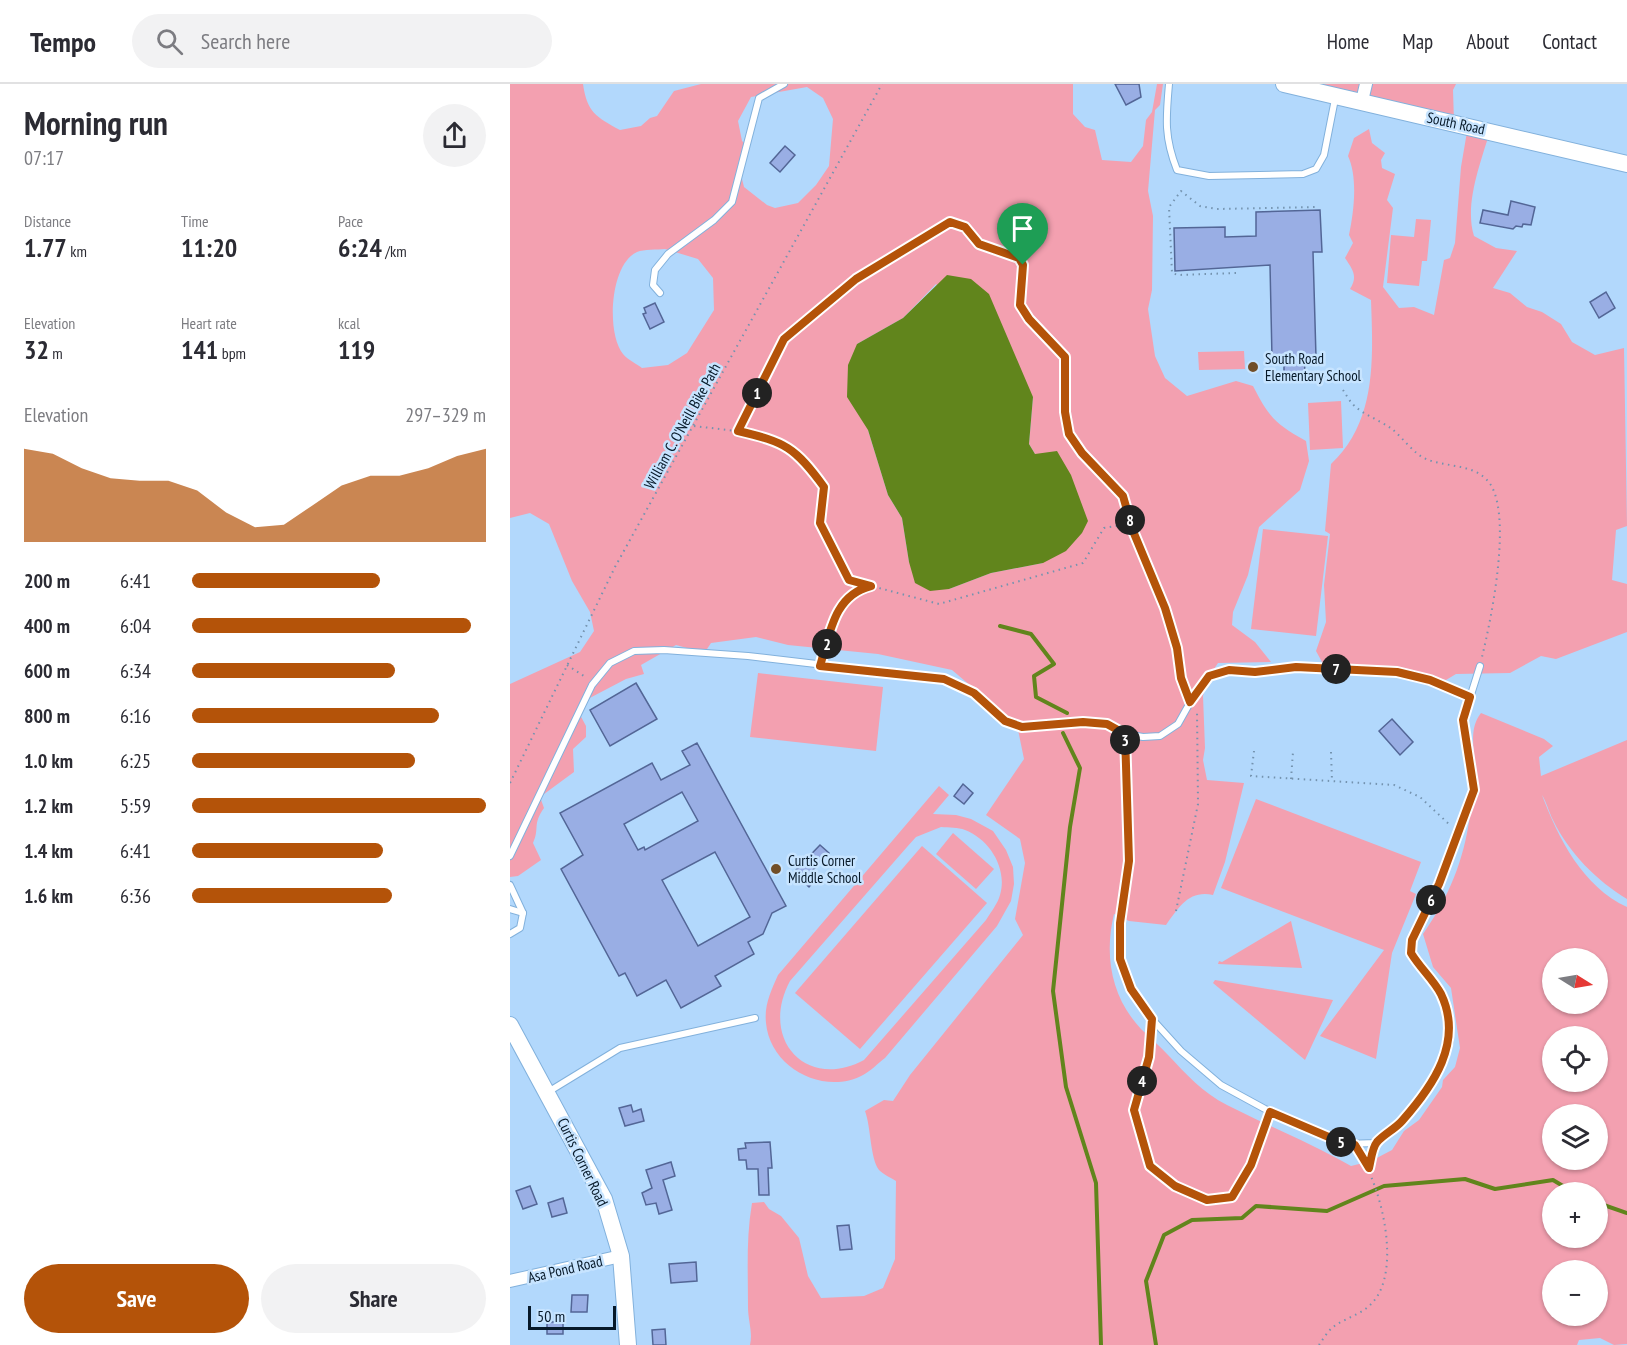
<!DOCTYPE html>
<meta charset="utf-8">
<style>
:root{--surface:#fff;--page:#f2f2f3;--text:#2b2b33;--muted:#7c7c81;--line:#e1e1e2;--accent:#b45309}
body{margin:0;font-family:"PT Sans Narrow",sans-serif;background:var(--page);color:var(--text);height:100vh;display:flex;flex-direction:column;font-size:22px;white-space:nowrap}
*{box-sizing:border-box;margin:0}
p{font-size:20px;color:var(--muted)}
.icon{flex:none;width:33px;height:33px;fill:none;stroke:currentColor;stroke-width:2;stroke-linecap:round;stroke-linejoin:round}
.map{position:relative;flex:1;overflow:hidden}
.details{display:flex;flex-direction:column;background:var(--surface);width:510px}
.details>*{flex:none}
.needle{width:39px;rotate:101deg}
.tools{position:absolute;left:1032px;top:864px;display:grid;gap:12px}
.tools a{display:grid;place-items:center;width:66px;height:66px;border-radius:50%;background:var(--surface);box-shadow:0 2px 4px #0004;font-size:30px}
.scale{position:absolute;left:18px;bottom:15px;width:88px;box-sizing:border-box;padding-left:6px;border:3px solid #071929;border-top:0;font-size:16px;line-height:21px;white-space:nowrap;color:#071929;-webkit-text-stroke:4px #c7e4ff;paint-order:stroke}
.pin{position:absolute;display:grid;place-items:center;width:51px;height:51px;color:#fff;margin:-62px -26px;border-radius:50% 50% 50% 0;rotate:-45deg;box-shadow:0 0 6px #0007}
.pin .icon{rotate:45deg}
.km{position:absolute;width:30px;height:30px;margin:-15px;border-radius:50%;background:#222;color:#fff;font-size:16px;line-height:30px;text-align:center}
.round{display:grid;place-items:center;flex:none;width:63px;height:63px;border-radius:32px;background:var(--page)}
.summary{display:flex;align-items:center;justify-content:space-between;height:102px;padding:0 24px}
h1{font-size:33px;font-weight:600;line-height:45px}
.figures{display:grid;grid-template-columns:repeat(3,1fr);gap:9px;height:102px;padding:6px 24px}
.figures div{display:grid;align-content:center}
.figures b{font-size:26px;font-weight:600}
.figures small{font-size:16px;font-weight:400}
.figures p{font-size:16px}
.chart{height:168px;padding:12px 24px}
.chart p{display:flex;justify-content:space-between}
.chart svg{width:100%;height:108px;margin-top:6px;fill:var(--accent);opacity:.7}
.button{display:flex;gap:12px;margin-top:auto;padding:12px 24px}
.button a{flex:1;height:69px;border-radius:36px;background:var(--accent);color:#fff;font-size:24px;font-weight:600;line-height:69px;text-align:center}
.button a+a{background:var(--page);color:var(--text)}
ul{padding:0 24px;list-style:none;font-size:20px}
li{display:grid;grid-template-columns:96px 72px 1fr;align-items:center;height:45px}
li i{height:15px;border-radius:8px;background:var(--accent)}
header{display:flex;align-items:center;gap:36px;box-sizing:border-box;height:84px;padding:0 30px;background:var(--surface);border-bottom:2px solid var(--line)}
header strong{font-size:28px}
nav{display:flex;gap:33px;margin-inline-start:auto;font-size:21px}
.search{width:420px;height:54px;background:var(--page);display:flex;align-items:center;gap:15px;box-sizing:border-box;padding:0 21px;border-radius:33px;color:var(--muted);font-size:22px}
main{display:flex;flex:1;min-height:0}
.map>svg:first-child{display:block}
.green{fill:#f3a0b0;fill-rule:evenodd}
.water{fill:#61851c}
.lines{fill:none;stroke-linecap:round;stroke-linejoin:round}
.stream{stroke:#61851c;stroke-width:4}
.building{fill:#99aee4;stroke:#536696;stroke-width:1.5;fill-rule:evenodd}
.lane-casing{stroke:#82b1dc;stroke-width:8}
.street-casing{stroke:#82b1dc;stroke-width:14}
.secondary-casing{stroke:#82b1dc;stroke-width:18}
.path{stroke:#7493af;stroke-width:2;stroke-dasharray:1.5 4.5;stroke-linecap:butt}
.lane{stroke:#fff;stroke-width:6}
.street{stroke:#fff;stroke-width:12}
.secondary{stroke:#fff;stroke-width:16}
.route-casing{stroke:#fff;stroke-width:12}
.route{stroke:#b45309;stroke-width:8}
.poi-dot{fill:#714e27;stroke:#c7e4ff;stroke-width:2}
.labels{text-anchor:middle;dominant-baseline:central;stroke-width:5;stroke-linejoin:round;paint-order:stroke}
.street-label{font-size:15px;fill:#071929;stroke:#c7e4ff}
.poi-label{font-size:15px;fill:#071929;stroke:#c7e4ff;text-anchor:start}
</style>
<header>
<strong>Tempo</strong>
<div class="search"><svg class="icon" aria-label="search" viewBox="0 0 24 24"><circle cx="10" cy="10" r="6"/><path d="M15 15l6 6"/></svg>Search here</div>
<nav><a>Home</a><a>Map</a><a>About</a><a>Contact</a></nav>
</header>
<main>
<section class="details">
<div class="summary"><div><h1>Morning run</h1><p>07:17</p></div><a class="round"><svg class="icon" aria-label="share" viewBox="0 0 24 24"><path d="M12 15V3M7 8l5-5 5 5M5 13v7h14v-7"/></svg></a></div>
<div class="figures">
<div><p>Distance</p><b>1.77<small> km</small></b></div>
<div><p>Time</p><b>11:20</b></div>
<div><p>Pace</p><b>6:24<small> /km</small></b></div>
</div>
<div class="figures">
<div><p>Elevation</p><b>32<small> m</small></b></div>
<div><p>Heart rate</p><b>141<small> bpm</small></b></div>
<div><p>kcal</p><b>119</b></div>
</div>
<div class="chart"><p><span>Elevation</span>297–329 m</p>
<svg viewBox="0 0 160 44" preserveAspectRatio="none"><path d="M0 44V6L10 8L20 14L30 18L40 19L50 19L60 23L70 32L80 38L90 37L100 29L110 21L120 17L130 17L140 14L150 9L160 6V44z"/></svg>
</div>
<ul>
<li><b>200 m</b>6:41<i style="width:64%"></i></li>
<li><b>400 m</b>6:04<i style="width:95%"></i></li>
<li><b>600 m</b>6:34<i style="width:69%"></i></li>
<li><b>800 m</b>6:16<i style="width:84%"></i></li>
<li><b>1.0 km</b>6:25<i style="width:76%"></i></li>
<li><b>1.2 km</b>5:59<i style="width:100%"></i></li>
<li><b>1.4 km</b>6:41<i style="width:65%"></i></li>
<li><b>1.6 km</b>6:36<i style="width:68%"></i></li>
</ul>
<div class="button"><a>Save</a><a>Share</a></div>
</section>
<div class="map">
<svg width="1117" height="1261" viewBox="0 0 1117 1261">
<rect width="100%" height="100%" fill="#b2d8fc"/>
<g class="green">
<path d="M 0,0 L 73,0 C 77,28 86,33 110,46 L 131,42 L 140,34 L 147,32 L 164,7 L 191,0 L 563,0 L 563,30 L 575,43 L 585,46 L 592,76 L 621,78 L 633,62 L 636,36 L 642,28 L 647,0 L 653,0 L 650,21 L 645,26 L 638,107 L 643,132 L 642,206 L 638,225 L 645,272 L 655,294 L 677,312 L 726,297 L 743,302 C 759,333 765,340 796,357 L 799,377 L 790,406 L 749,443 L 738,491 L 723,528 L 722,541 L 745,558 L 761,578 L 708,579 L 696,597 L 693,612 L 695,664 L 693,676 L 697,696 L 734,699 L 715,778 L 703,811 C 679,806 669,823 656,841 L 619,837 L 604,830 C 594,871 601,913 631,945 C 640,954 650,962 658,971 C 676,990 693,1009 717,1021 C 758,1042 801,1059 841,1082 L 861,1077 L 882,1066 L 894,1047 L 909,1036 L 932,1003 L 933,996 L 945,983 L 950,964 L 941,904 L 923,883 L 913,850 C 939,813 954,776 960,731 C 961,724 967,717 967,710 C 970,684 954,650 971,629 L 1034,655 L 1043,662 L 1029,673 L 1031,692 L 1117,656 L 1117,815 C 1087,797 1059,769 1043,736 C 1039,728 1036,717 1032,711 C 1048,754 1073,803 1117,823 L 1117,1260 L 1104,1261 L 1090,1254 L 1069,1256 L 1067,1261 L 240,1261 C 243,1248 238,1237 238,1223 C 238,1188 236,1154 242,1119 L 254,1118 L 259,1125 L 271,1132 L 289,1154 L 298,1192 L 311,1214 L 354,1212 L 373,1204 L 385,1175 L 386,1097 C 381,1094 373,1090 369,1086 C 360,1074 361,1043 355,1027 L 374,1016 L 383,1017 L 400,991 L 513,851 L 505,835 L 515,779 L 510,755 L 476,731 L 514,675 L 507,641 L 442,586 L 368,570 L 278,561 L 246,553 L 201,559 L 197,565 L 188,567 L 166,561 L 131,581 L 134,590 L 116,595 L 74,617 L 69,629 L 76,642 L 76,653 L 63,665 L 64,688 L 30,713 L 34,724 C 22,741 30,744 23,759 L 31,776 L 8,792 L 0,793 L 0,600 L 70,568 L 84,547 L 80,528 L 62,497 L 39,440 L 20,429 L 0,434 ZM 297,3 L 313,14 L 323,35 L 319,82 L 306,101 L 288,119 L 265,124 L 257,121 L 234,103 L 228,79 L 237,61 L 232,57 L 228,37 L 241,13 ZM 155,165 L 188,175 L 203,194 L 204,226 L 177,269 L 158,281 L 132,284 C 127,280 118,276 113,270 C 96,249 100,180 127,168 C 134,165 147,166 155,165 ZM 426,200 L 523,313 L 519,360 L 525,370 L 533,479 L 481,489 L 439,505 L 399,478 L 392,434 L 378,411 L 358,346 L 347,260 L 393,234 ZM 1042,874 L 1088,874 L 1088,920 L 1042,920 ZM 1042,952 L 1088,952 L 1088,998 L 1042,998 ZM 1042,1030 L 1088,1030 L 1088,1076 L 1042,1076 ZM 1042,1108 L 1088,1108 L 1088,1154 L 1042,1154 ZM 1042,1186 L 1088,1186 L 1088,1232 L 1042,1232 Z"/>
<path d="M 775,0 L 946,0 L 943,6 L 944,38 L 980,47 C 971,78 954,120 964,152 L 986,164 L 1007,167 L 983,204 L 1000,209 L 1017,223 L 1032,228 L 1051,240 L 1062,258 L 1085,271 L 1114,264 L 1117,442 L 1106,446 L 1102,496 L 1117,500 L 1117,548 L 1046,575 L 1031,572 L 1000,589 L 946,590 L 936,596 L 884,587 L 882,584 C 858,583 836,578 812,578 L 806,567 L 816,538 L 814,501 L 820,450 L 815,447 L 821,380 C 867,337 863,274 861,216 L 840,205 C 848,192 843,186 835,174 L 843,159 L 839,151 C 844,127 848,94 838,72 L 844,54 L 859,45 L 862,59 L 875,69 L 871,76 L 872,84 L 885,90 L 877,116 L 883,124 L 873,203 L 889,224 L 904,223 L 924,231 L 934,176 L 940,174 L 945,159 L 951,83 L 958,42 Z"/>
<path d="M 906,135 L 921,136 L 917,177 L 912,177 L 909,202 L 877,199 L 881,151 L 904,153 Z"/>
<path d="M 734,267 L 735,285 L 689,286 L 688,268 Z"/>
<path d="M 831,317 L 833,364 L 800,366 L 798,319 Z"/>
<path d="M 753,445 L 818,452 L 806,552 L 741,545 Z"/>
<path d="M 248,589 L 373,603 L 366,667 L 240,653 Z"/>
<path d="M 429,702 L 439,711 L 423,730 L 446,731 L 461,735 L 483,747 L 496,766 L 503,783 L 504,800 L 501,817 L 487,842 L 375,974 C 368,979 361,987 353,991 C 314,1012 260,984 256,939 C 254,921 261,907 268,891 ZM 431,743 C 439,744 448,743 455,746 C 479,755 498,784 490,811 C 488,819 481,828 476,836 L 354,976 C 296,1007 249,955 280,897 L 397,763 L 406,753 Z"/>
<path d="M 746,715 L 911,778 L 900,807 L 906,810 L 882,869 L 866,975 L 810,952 L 874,866 L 711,804 Z"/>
<path d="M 443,749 L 484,785 L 466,805 L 426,770 Z"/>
<path d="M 412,762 L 477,819 L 350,965 L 285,909 Z"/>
<path d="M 781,837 L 792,884 L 708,880 L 709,877 L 712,878 Z"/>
<path d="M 705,896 L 823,916 L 795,976 L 703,899 Z"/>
</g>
<path class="water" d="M 437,191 L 461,195 L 479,210 L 523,313 L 519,360 L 525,370 L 547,367 L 561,391 L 578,437 L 572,449 L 556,467 L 533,479 L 481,489 L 439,505 L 420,507 L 405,499 L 399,478 L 392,434 L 378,411 L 358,346 L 337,313 L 338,281 L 347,260 L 393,234 Z"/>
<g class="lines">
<g class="stream">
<path d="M 490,542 L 521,550 L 544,580 L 524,592 L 526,613 L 557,629"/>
<path d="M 553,649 L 570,684 L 560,743 L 543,907 L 556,1003 L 586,1099 L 591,1261"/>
<path d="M 1088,1119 L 1117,1129"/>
<path d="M 646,1261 L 636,1197 L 654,1151 L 682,1136 L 732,1134 L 746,1122 L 817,1127 L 874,1102 L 955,1095 L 985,1105 L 1043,1096 L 1063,1108"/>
</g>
</g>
<g class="building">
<path d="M 605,0 L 629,0 L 631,13 L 616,21 Z"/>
<path d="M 275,62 L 285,71 L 270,88 L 260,79 Z"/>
<path d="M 1001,117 L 1025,123 L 1021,141 L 1013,140 L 1012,143 L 1006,142 L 1003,145 L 970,139 L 973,126 L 998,131 Z"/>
<path d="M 810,126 L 812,168 L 803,168 L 806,273 L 794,273 L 795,288 L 774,288 L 774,274 L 762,274 L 760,181 L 665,187 L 664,144 L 715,143 L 715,153 L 746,152 L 746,128 Z"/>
<path d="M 1096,208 L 1105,224 L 1089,234 L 1080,218 Z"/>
<path d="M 145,219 L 154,238 L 140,245 L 133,230 L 136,229 L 134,224 Z"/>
<path d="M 126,599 L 147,635 L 100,662 L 80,626 Z"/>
<path d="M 882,635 L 903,658 L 890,671 L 869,647 Z"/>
<path d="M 187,659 L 276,822 L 262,829 L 253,850 L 238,858 L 244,870 L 205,892 L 211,902 L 171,924 L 156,896 L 127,912 L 115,889 L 109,892 L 51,785 L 73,771 L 50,729 L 142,679 L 151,696 L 180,681 L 172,667 ZM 172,708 L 188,737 L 135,766 L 134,763 L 128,766 L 114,740 ZM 205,768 L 240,833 L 188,862 L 152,796 Z"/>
<path d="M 453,700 L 463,709 L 454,720 L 444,712 Z"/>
<path d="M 310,761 L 319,769 L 303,786 L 309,791 L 299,803 L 283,789 Z"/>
<path d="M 121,1021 L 123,1028 L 131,1025 L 134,1037 L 115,1042 L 109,1024 Z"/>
<path d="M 260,1058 L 262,1084 L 258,1084 L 259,1111 L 249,1111 L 248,1085 L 237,1085 L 236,1076 L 229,1076 L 228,1065 L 236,1064 L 235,1059 Z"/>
<path d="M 161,1078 L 165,1092 L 153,1096 L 162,1126 L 149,1130 L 146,1119 L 136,1121 L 132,1109 L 142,1104 L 136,1086 Z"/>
<path d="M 20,1102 L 27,1120 L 13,1125 L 6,1107 Z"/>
<path d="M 53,1114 L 57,1129 L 42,1133 L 38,1119 Z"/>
<path d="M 339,1141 L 342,1165 L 330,1166 L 327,1142 Z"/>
<path d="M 186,1178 L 187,1197 L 161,1199 L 159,1180 Z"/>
<path d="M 62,1211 L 78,1211 L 77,1228 L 61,1228 Z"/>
<rect x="37" y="1238" width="16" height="12"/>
<path d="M 155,1245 L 156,1261 L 143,1261 L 142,1246 Z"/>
</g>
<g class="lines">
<g class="lane-casing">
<g id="lane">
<path d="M 659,0 C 656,34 654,53 667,86 L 699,92 L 793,90 L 806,85 L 814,71 L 825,15"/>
<path d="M 150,209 L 143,201 L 145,186 L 158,170 L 204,136 L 222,118 L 249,14 L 274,0"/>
<path d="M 615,650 L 619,777 L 610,839 L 610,875 L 621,905 L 642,935 L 671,967 L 711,1001 L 755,1025 L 835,1060 L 866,1059 L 889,1040 L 914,1012 L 934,976 L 940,957 L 937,928 L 931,910 L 901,869 L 902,857 L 929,800 L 964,706 L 953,636 L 970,582"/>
<path d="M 0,772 L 82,601 L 100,579 L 124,567 L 154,566 L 238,572 L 434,595 L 464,609 L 495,637 L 512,643 L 573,638 L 597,640 L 615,650 L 633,653 L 650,652 L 668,640 L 686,608 L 699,592 L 719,586 L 745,588 L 786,583 L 887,588 L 920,596 L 960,613"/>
<path d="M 0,801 L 13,829 L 10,844 L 0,850"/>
<path d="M 0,825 L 13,829"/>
<path d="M 38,1008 L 110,964 L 245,934"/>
</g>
</g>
<g class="street-casing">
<g id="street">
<path d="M 852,17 L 856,0"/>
<path d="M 0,1197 L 111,1172"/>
</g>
</g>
<g class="secondary-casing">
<g id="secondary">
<path d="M 774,0 L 1117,80"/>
<path d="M 0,941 L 94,1115 L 111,1172 L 118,1261"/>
</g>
</g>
<g class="path">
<path d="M 726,189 L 668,191 L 662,189 L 659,123 L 671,107 L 690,122 L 707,125 L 809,123"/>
<path d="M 833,306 C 837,312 841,320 847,324 C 857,332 871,337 882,345 C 893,354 904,370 916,375 C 935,383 961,380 976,395 C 1005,422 981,536 972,573"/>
<path d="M 184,342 C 223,347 265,348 294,376 C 302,384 307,394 313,403 L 310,439 L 339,496 L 429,520 L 573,479 L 594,444 L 606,442 L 623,447 L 613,412 L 572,369 L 559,350 L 555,328 L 555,273 L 519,235 L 510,221 L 513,181 L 509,174 L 469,160 L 455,143 L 440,138 L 346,194 L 274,255 L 228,347"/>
<path d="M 623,447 L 655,524 L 677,608"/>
<path d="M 313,574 C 321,546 326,510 358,502"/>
<path d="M 57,581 L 77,594"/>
<path d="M 744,667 L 741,692 L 884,701 L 910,713 L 941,742"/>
<path d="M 821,668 L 822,697"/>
<path d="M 781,695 L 783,668"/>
<path d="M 0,699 L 105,483 L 372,0"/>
<path d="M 666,827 L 688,720 L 687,626"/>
<path d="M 641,947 L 639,973 L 624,1026 L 640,1082 L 665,1102 L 697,1116 L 722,1113 L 741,1081 L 757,1034"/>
<path d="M 859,1084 L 864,1066"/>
<path d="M 809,1261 C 813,1255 818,1247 823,1243 C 835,1234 853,1230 863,1218 C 892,1185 871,1102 849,1069"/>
</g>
<use href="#lane" class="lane"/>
<use href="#street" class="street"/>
<use href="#secondary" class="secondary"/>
</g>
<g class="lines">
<g class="route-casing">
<path id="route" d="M 440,138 L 455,143 L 469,160 L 509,174 L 513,181 L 510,221 L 519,235 L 555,273 L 555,328 L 559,350 L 572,369 L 613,412 L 623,447 L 655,524 L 667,564 L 671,594 L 680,618 L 699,592 L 719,586 L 745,588 L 786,583 L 887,588 L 920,596 L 960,613 L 953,636 L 964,706 L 929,800 L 902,856 L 901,869 C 910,884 923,895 931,910 C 954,958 923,1002 892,1037 C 885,1045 874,1050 867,1058 C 862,1064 861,1076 859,1084 L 845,1061 L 835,1060 L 760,1028 L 741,1081 L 722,1113 L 697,1116 L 665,1102 L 640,1082 L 624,1026 L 639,973 L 642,935 L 621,905 L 610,875 L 610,839 L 619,777 L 615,650 L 597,640 L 573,638 L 512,643 L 495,637 L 464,609 L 434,595 L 310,582 C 320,549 324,511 361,502 L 339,496 L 310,439 L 314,403 C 285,363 275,358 228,347 L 274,255 L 346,195 Z"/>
</g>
<use href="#route" class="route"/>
</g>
<g class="poi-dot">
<circle cx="743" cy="283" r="6"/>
<circle cx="266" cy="785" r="6"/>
</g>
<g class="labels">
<g class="street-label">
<text transform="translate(946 39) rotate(12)">South Road</text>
<text transform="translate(172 342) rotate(-61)">William C. O'Neill Bike Path</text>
<text transform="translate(73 1078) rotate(64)">Curtis Corner Road</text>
<text transform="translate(55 1185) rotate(-13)">Asa Pond Road</text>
</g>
<g class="poi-label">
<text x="755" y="274">South Road<tspan x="755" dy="17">Elementary School</tspan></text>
<text x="278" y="776">Curtis Corner<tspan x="278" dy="17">Middle School</tspan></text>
</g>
</g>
</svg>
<div class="tools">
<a><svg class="needle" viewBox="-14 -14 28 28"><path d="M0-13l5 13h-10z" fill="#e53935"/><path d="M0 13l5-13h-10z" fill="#7c7c81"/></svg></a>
<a><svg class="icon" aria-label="locate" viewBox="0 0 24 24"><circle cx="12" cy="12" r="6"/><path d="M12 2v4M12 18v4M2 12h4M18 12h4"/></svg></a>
<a><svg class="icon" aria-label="layers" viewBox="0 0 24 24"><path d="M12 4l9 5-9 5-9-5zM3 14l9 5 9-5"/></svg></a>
<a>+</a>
<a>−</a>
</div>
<div class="scale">50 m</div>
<div class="pin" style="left:513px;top:181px;background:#1e9e55"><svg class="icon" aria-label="arrive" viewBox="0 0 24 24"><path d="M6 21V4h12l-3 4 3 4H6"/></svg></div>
<b class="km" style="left:247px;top:309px">1</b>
<b class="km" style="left:317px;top:560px">2</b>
<b class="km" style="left:615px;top:656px">3</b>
<b class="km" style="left:632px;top:997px">4</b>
<b class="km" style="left:831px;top:1058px">5</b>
<b class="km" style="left:921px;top:816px">6</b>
<b class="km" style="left:826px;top:585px">7</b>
<b class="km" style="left:620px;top:436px">8</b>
</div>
</main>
